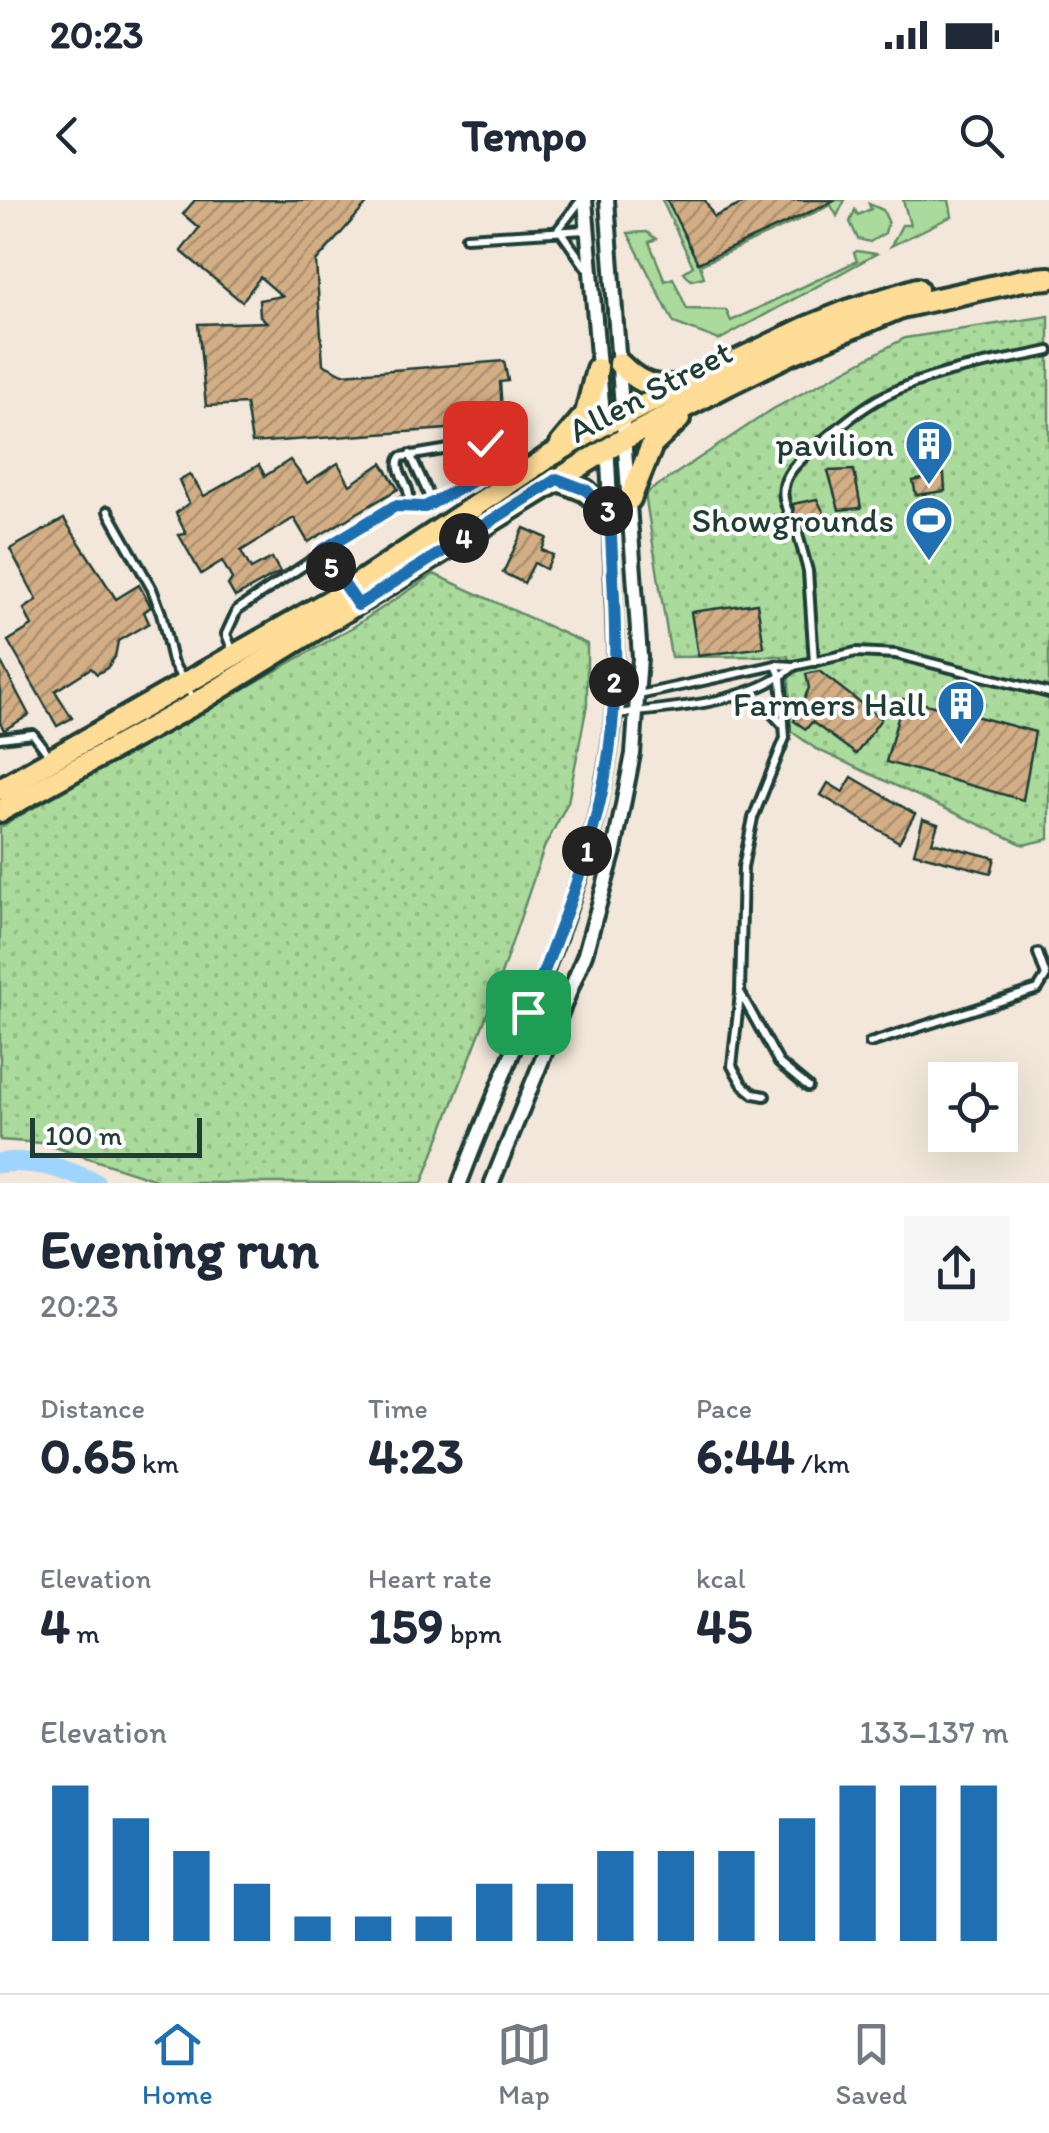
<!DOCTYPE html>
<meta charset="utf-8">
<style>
:root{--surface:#fff;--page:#f6f6f7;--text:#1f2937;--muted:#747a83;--line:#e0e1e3;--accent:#1f6fb2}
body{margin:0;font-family:Itim,sans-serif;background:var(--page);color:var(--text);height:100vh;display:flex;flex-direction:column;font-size:38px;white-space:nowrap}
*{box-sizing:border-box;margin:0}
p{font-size:32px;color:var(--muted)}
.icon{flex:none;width:55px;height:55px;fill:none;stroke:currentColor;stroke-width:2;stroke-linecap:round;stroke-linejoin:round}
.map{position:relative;height:983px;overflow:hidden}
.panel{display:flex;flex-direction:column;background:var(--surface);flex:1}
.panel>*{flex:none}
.tools{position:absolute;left:928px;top:862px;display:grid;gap:20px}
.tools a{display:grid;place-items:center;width:90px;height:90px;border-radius:0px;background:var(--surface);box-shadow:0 10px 40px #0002;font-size:50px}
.scale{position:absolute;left:30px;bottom:25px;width:172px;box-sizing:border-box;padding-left:10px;border:5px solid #1f3d34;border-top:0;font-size:28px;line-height:35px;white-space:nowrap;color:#1f3d34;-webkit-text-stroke:8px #fff;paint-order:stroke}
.pin{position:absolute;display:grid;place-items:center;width:85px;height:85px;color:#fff;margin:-42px;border-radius:20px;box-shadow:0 5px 15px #0006}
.km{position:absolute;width:50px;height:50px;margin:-25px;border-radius:50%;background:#222;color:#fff;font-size:28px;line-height:50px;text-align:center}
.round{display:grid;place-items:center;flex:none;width:105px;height:105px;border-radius:0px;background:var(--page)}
.overview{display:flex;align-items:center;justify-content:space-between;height:170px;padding:0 40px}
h1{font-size:55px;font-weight:800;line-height:75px}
.stats{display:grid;grid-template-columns:repeat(3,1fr);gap:15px;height:170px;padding:10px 40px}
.stats div{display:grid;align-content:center}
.stats b{font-size:50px;font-weight:800}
.stats small{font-size:28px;font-weight:400}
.stats p{font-size:28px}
.chart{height:280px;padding:20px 40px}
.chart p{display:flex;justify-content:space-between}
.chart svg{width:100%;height:180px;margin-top:10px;stroke:var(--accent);stroke-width:6}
.status{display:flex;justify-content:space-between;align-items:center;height:70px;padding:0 50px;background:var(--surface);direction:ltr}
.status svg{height:28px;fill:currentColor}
header{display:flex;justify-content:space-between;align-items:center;height:130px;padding:0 40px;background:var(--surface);font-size:45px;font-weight:800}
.tab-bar{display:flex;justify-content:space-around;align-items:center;height:140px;border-top:2px solid var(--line);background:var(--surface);font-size:28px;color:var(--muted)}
.tab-bar a{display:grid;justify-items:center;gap:5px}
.tab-bar .on{color:var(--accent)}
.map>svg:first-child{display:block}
.grass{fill:#aadb9c;stroke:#648c68;stroke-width:2.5}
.park{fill:url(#park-dots);stroke:#648c68;stroke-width:2.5}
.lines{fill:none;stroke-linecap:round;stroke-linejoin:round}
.river{stroke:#9ed4fd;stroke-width:20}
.building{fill:url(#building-hatch);stroke:#1f3d34;stroke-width:2.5}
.lane-casing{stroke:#1f3d34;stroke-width:14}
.street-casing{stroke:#1f3d34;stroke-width:20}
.primary-casing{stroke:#1f3d34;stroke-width:28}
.lane{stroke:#fff;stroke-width:6}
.street{stroke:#fff;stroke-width:12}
.primary{stroke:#ffdd96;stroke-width:20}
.route-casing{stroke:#fff;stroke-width:20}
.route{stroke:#1f6fb2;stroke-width:12}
.labels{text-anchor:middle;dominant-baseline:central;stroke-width:8;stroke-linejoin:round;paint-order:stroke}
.street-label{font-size:35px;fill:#1f3d34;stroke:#fff}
.poi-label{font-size:35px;fill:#1f3d34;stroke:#fff;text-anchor:end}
</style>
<div class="status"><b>20:23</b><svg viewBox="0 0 49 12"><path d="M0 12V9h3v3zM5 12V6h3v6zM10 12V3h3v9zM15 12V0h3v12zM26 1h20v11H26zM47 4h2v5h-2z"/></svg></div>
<header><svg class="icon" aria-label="back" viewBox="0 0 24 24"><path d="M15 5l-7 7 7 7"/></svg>Tempo<svg class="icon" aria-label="search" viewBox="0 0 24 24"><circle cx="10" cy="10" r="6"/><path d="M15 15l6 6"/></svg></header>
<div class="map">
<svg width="1049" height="983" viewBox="0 0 1049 983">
<defs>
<pattern id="park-dots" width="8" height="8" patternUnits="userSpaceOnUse" patternTransform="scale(2.5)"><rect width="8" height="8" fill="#aadb9c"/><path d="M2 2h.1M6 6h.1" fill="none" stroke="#92bd87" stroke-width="1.8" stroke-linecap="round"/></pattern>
<pattern id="building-hatch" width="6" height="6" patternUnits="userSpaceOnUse" patternTransform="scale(2.5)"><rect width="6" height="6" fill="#d3ae85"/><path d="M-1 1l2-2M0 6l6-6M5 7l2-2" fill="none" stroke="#ab8f6e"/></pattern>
</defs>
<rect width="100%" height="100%" fill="#f2e7da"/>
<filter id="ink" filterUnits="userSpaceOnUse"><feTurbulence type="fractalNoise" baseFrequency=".01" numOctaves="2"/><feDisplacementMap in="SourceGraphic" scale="20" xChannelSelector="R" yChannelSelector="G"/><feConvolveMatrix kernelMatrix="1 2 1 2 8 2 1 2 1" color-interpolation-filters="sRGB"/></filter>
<g filter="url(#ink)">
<g class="grass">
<path d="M 662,0 L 667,0 L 699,62 L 836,0 L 845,0 L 837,16 L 831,5 L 700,65 L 704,77 L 691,80 L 684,72 L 693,66 Z"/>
<path d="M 903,0 L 949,0 L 952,16 L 891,46 L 902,25 L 910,25 Z"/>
<path d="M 869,4 L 883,10 L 888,21 L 885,33 L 870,42 L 858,39 L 850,22 L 855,10 L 858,15 L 871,9 Z"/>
<path d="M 647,32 L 656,39 L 649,42 L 665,81 L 673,78 L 687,109 L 726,110 L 731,121 L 857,61 L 854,53 L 857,51 L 876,54 L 719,140 L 674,123 L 628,33 Z"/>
</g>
<g class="park">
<path d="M 1049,116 L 1049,639 L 1024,645 L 816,549 L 791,531 L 788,456 L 671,457 L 645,294 L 773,209 L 905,138 Z"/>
<path d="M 434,374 L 587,444 L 587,505 L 568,602 L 544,648 L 492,801 L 422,983 L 165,983 L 42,943 L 0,940 L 0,627 L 353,427 Z"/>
</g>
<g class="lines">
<path class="river" d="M 0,963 C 34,959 64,968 95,983"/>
</g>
<g class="building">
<path d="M 195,0 L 370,0 L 316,62 L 323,164 L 343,174 L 504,161 L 508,181 L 500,182 L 503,225 L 252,243 L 246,204 L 206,206 L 198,124 L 267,122 L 260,116 L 259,100 L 282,96 L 260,77 L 242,102 L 181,51 L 199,28 L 183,14 Z"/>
<path d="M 667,0 L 705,0 L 714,17 L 750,0 L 836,0 L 698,63 Z"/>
<path d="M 290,260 L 307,283 L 338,263 L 350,285 L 382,263 L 398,289 L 308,342 L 294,318 L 241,351 L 251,369 L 272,358 L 280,372 L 235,397 L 228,385 L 232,379 L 222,361 L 201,374 L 179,335 L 186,334 L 176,313 L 189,303 L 179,280 L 190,274 L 204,296 L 259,265 L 265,276 Z"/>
<path d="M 854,270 L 861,308 L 839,310 L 828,271 Z"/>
<path d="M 944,274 L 945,291 L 916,295 L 913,281 Z"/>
<path d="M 817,299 L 825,315 L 802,321 L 796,316 L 790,318 L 794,313 L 793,304 Z"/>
<path d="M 64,319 L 116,399 L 139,385 L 151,407 L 144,412 L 149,423 L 118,441 L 115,457 L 107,468 L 97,474 L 91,468 L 55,491 L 72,518 L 57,526 L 8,441 L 32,426 L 24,409 L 37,400 L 10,349 Z"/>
<path d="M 524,328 L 547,338 L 542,350 L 553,355 L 546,369 L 534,363 L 524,383 L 503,373 Z"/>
<path d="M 757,403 L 764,447 L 698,456 L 691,412 Z"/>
<path d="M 0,460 L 29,515 L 4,530 L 0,523 Z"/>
<path d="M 819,471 L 881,519 L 856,554 L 812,522 L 806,529 L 794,521 L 809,488 L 806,474 Z"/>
<path d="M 952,497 L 977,503 L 975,516 L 1035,532 L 1023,600 L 886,562 L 903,499 L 951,510 Z"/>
<path d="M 852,577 L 915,614 L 899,642 L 821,595 L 828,583 L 843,592 Z"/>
<path d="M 923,619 L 938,624 L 932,642 L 995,658 L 991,673 L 914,653 Z"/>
</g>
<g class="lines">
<g class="lane-casing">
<g id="lane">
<path d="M 557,31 L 581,0"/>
<path d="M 561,32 L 587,69"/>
<path d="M 466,37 L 585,30"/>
<path d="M 410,254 L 433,304"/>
<path d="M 108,311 L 152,389 L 161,413 L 172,461 L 195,502"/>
<path d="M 788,311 C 774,282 794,265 815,247 C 837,229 859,209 884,196 C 935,170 994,163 1049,151"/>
<path d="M 795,323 L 808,371 L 814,462"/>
<path d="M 321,351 L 345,388"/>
<path d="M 234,454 L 226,434 L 237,410 L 387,310 L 409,299 C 411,284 392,270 401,257 L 485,243 L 497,248 L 498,262 C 469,287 434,312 395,306"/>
<path d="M 738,495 L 766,507 L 783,525"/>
<path d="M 615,496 L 639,495 L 776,465 L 794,466 L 856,452 L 896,454 L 1049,493"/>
<path d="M 614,514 C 667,509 752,503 793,467"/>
<path d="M 0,538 L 33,534 L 51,558"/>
<path d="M 741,794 L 779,863 L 808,887"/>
<path d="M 870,843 L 1038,789 L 1046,776 L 1038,753"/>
<path d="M 765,896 L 754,894 L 743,885 L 732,866 L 740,793 L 743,667 L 753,618 L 785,538 L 781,477 L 776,465"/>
</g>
</g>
<g class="street-casing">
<g id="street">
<path d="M 585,0 L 604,227"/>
<path d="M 460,983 C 515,835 594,689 612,529 C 618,474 614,417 612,361 C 610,323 610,285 607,247"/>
<path d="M 492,983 L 585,754 L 614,651 L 633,554 L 640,457 L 607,0"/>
</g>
</g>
<g class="primary-casing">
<g id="primary">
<path d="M 619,163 C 636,180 649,188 674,186"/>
<path d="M 561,244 L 586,214 L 597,169"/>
<path d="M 557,279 L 586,291 L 610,313"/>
<path d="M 630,299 L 652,245 L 679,219"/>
<path d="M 0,589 L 347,391 L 550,256 L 603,225 L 805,128 L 850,110 L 917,89"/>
<path d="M 0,611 L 196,503 L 624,239 L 729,184 L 792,153 L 901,107 L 1023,80 L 1049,78"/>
</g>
</g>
<use href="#lane" class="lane"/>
<use href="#street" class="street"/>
<use href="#primary" class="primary"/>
</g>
</g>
<g class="lines" filter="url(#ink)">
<g class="route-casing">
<path id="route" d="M 485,243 L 497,248 L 498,262 L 480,277 L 425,307 L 395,306 L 321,351 L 358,405 L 557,279 L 586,290 L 610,313 C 613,384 619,456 612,527 C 603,626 564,720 528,812"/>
</g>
<use href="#route" class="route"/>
</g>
<defs>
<g id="building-pin" transform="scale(2.5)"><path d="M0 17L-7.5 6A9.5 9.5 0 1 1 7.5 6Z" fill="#1f6fb2" stroke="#fff"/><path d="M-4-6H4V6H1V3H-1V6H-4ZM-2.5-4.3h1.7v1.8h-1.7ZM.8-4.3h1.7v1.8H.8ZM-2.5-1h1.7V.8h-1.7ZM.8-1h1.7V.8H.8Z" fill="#fff"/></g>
<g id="stadium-pin" transform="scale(2.5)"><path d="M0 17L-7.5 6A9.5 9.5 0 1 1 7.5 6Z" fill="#1f6fb2" stroke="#fff"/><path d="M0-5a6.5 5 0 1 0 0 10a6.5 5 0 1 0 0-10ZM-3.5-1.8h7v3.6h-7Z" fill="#fff"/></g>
</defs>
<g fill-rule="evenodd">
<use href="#building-pin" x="929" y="244"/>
<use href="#stadium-pin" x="929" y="320"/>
<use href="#building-pin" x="961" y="504"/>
</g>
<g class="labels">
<g class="street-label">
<text transform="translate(650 191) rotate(-28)">Allen Street</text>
</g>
<g class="poi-label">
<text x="894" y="244">pavilion</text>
<text x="894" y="320">Showgrounds</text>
<text x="926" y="504">Farmers Hall</text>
</g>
</g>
</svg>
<div class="tools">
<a><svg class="icon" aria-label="locate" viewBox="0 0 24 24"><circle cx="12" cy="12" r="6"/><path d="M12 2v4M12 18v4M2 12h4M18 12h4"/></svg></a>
</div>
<div class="scale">100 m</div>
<div class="pin" style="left:528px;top:812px;background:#1e9e55"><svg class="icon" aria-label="arrive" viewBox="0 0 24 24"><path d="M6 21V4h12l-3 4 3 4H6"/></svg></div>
<div class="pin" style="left:485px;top:243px;background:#d93025"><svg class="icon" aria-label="check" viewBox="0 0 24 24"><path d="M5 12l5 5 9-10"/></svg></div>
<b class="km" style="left:587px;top:651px">1</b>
<b class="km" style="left:614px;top:482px">2</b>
<b class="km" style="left:608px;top:311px">3</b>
<b class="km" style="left:464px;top:338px">4</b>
<b class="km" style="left:331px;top:367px">5</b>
</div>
<section class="panel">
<div class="overview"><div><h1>Evening run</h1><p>20:23</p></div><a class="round"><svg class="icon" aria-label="share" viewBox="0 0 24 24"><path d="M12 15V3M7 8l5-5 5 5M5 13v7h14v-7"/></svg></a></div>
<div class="stats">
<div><p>Distance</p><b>0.65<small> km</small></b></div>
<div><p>Time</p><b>4:23</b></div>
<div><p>Pace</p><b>6:44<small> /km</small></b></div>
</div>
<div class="stats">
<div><p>Elevation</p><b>4<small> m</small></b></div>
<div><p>Heart rate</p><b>159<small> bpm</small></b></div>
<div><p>kcal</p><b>45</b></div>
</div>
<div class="chart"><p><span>Elevation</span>133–137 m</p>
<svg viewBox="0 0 160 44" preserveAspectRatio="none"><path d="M5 44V6M15 44V14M25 44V22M35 44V30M45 44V38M55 44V38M65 44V38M75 44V30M85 44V30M95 44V22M105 44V22M115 44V22M125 44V14M135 44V6M145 44V6M155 44V6"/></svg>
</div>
</section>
<nav class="tab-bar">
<a class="on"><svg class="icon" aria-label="home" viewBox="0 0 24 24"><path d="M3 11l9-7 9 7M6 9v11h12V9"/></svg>Home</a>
<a><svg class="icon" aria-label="map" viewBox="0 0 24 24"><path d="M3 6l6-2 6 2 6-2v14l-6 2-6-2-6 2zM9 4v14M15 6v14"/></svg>Map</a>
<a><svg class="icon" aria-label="saved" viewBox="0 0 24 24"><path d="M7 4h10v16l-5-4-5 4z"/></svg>Saved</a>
</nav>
